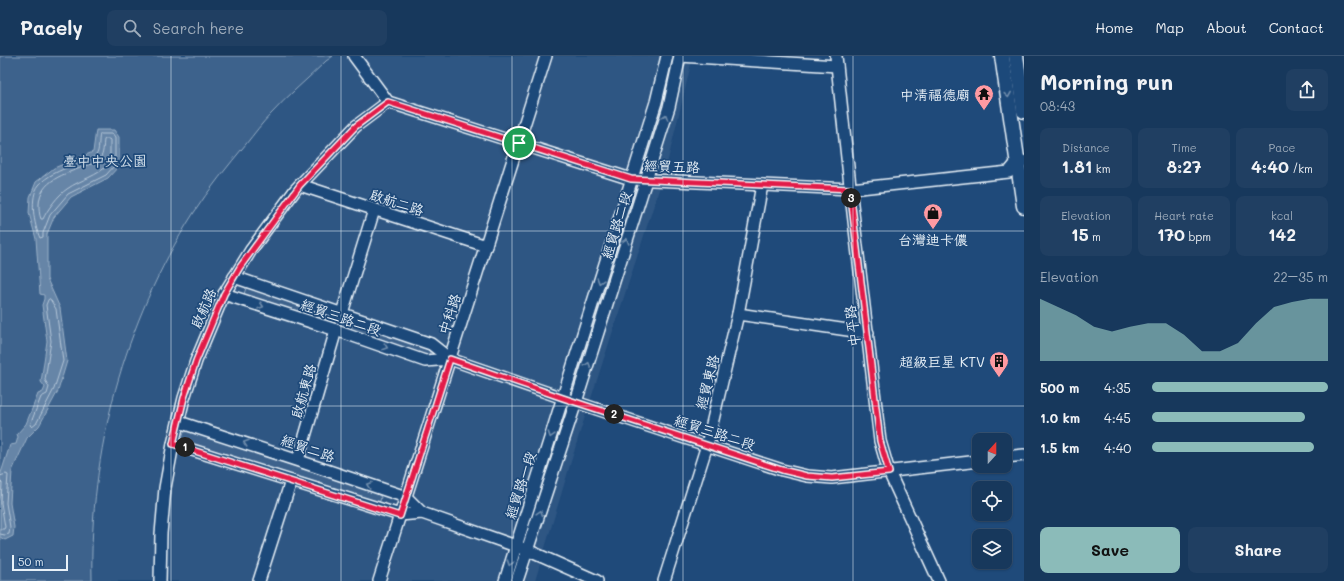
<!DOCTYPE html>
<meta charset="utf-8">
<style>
:root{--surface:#17385c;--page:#203f62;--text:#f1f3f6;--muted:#9eacbb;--line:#365272;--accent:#8bbbb9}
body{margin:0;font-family:Mali,"LXGW WenKai TC",sans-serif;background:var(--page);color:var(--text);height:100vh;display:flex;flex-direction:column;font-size:15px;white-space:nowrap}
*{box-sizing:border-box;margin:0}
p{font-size:13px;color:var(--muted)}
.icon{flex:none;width:22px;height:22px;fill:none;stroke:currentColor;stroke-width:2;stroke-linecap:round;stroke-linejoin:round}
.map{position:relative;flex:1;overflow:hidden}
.details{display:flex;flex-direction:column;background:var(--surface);width:320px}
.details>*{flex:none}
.needle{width:26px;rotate:21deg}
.tools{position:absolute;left:972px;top:377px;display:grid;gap:8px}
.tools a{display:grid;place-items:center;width:40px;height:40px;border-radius:8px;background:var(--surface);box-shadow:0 1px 3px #0004,0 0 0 1px var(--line);font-size:20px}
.scale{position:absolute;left:12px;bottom:10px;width:56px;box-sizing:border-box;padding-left:4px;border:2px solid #e8f1f8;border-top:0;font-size:11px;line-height:14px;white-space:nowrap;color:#e8f1f8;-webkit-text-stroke:3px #1f4a7a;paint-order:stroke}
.pin{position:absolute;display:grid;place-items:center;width:34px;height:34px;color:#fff;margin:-17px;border:2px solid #fff;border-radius:50%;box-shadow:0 1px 4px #0007}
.km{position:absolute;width:20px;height:20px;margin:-10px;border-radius:50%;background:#222;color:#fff;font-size:11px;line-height:20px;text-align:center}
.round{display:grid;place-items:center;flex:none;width:42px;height:42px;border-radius:8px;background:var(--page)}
.headline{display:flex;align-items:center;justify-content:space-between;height:68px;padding:0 16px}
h1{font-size:22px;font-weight:800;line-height:30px}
.metrics{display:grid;grid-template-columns:repeat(3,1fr);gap:6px;height:68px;padding:4px 16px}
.metrics div{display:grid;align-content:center;border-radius:8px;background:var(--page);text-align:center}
.metrics b{font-size:17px;font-weight:800}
.metrics small{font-size:11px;font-weight:400}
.metrics p{font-size:11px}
.chart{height:112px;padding:8px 16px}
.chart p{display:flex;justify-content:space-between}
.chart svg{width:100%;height:72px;margin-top:4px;fill:var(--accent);opacity:.7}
.button{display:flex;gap:8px;margin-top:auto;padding:8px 16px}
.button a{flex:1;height:46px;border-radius:8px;background:var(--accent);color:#111;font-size:16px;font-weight:800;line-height:46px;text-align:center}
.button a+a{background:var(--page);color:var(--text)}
ul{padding:0 16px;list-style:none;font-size:13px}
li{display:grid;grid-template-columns:64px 48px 1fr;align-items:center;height:30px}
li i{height:10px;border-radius:5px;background:var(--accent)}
header{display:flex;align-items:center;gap:24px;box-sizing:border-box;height:56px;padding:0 20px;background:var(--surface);border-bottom:1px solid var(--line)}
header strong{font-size:19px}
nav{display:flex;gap:22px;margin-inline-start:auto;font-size:14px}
.search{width:280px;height:36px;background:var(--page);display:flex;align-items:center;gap:10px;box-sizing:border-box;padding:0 14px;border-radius:8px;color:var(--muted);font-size:15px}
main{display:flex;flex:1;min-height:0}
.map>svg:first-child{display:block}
.built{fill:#2e5683}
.green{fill:#3c628c;stroke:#92aac2}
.water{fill:#6685a7;stroke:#9ab0c7}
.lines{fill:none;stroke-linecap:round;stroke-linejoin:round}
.shore{stroke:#b4c6d8;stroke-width:1}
.minor-casing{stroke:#e8f1f8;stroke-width:14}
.major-casing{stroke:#e8f1f8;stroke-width:17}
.minor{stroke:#1f4a7a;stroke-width:11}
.major{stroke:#1f4a7a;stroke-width:14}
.oneway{stroke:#6f8dac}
.route-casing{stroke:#fff;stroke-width:8}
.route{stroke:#e11d48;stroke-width:5}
.grid{fill:none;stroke:#e8f1f8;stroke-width:1;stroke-opacity:0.55}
.labels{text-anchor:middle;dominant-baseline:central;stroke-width:3.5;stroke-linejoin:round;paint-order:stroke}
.poi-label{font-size:14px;fill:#e8f1f8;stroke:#1f4a7a;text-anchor:end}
.park-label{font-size:14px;fill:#d7e3ed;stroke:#1f4a7a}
.street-label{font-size:14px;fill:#e8f1f8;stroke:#1f4a7a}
</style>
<header>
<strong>Pacely</strong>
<div class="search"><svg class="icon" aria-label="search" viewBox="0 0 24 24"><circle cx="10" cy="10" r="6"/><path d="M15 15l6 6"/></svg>Search here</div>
<nav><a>Home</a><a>Map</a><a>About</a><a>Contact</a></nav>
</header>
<main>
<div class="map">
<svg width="1024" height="525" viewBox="0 0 1024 525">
<rect width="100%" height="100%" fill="#1f4a7a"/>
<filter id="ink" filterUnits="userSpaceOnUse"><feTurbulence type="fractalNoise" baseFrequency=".025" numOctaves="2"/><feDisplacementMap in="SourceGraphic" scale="8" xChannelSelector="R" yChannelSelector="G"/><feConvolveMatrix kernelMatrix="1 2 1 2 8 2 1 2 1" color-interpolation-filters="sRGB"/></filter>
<g filter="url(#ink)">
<path class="built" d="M 0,0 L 693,0 L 666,112 L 580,376 L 535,525 L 0,525 Z"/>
<g class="green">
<path d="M 0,0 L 333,0 L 326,5 C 308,23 288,39 271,58 C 262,67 254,78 246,88 C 228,110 209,133 193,158 C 124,266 89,396 92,525 L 0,525 Z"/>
<path d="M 250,230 L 328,257 L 323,268 L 246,242 L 244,238 L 246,232 Z"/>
<path d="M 353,266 L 427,292 L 430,296 L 429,301 L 350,276 Z"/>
<path d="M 191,375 L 376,437 L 381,441 L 380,445 L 373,448 L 187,388 L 182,383 L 184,376 Z"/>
</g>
<path class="water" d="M 96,74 L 114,74 L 119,81 L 119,110 L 108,122 L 71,141 L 54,161 L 47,178 L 47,223 L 60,252 L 67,305 L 58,335 L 39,370 L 27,382 L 12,415 L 10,447 L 14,471 L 13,480 L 5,484 L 0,481 L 0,420 L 10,389 L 16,388 L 18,381 L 17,378 L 26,368 L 38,338 L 43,336 L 45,331 L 41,326 L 47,285 L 42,249 L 44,243 L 44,239 L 40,238 L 36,183 L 29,157 L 30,141 L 36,126 L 54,112 L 93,96 Z"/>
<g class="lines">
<g class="shore">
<path d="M 100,78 L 112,78 L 115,82 L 115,109 L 106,119 L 68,138 L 50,159 L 43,177 L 43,181 L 40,182 C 34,169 29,141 39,129 C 46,120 61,114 71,110 C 78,107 91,105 96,99 C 100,95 98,84 100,78 Z"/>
<path d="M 106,83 L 109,83 L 110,84 L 110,107 C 97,121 81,123 67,133 C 58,139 47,154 43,163 L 41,163 C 39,158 39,153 39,148 C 40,124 65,118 83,111 C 89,109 96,107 100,102 C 104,98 103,90 104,84 Z"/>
<path d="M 50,243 L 56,253 L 63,305 L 54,333 L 36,368 L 32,371 L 30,369 L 41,341 L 47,338 L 49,331 L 45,324 L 51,285 L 46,249 L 48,244 Z"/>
<path d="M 0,420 L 6,418 L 8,419 L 6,447 L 10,471 L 9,478 L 5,479 L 0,478"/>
<path d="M 0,425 L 2,427 L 1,447 L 5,471 L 4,473 L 0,473"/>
</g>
<g class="minor-casing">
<g id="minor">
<path d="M 354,0 L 388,46 L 631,123 L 851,133 L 1009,116 L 1018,105 L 1023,105"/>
<path d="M 680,0 L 837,10"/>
<path d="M 836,0 L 852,148 L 880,385 L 889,416 L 939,525"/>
<path d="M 300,129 L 486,190"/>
<path d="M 234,221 L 431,288 L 450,303 L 563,342 L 782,414 L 807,420 L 832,422 L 979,405"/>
<path d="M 224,238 L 336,274 L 425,305 L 450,303"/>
<path d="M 342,257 L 374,154"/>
<path d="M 738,258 L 868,277"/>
<path d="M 179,366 L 305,407 L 406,441 L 422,457"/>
<path d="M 173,388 L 400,459 L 422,457 L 527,494 L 597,525"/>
<path d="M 1005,401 L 1024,399"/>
<path d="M 298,404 L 336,274"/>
<path d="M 160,525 L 161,478 L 165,432 L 173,388 L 184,342 L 196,305 L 224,238 L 251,194 L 296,133 L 356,70 L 388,46"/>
<path d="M 259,525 L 291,425"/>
<path d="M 379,525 L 546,0"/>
<path d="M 505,525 L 656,46 L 667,0"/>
<path d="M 517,525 L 576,346 L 669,51 L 680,0"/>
<path d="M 664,525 L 707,389 L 738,258 L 762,129"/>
</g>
</g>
<g class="major-casing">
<g id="major">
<path d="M 1002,0 L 1024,150"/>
<path d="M 1016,0 L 1024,55"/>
</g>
</g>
<use href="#minor" class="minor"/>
<use href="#major" class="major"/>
</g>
<defs><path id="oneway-chevron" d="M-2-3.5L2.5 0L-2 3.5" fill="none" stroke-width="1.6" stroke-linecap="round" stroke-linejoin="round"/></defs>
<g class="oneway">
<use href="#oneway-chevron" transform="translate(1008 39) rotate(81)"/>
<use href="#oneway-chevron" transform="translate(665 61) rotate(-72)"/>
<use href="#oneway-chevron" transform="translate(626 185) rotate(-73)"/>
<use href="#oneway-chevron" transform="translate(600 225) rotate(107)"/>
<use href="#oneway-chevron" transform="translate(261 250) rotate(18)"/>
<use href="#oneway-chevron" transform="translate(385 291) rotate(19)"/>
<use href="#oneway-chevron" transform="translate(588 309) rotate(-73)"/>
<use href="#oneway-chevron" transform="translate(551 379) rotate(108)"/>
<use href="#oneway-chevron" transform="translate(246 387) rotate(-162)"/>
<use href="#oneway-chevron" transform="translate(369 429) rotate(-161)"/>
<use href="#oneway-chevron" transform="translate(540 457) rotate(-72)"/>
<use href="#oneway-chevron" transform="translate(510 507) rotate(108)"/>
</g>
</g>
<g class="lines" filter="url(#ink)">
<g class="route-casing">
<path id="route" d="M 388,46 L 631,123 L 850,133 L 880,385 L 889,416 L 832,422 L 807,420 L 782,414 L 563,342 L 450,303 L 400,460 L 173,388 L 184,342 L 196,305 L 224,238 L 240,211 L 300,129 L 356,70 Z"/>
</g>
<use href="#route" class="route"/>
</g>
<path class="grid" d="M 171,0 L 171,525M 341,0 L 341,525M 512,0 L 512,525M 683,0 L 683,525M 853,0 L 853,525M 0,175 L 1024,175M 0,350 L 1024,350"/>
<defs>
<g id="temple-pin" transform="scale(1)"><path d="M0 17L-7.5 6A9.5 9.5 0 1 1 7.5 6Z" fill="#ff9aa2" stroke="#1f4a7a"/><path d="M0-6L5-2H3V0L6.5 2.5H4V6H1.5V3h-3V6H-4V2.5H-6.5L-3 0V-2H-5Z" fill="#111"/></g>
<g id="shop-pin" transform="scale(1)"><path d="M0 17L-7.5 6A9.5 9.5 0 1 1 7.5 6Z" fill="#ff9aa2" stroke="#1f4a7a"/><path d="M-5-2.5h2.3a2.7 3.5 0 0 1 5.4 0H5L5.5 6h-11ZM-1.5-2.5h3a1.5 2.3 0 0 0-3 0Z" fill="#111"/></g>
<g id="building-pin" transform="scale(1)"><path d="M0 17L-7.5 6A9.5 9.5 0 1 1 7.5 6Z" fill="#ff9aa2" stroke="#1f4a7a"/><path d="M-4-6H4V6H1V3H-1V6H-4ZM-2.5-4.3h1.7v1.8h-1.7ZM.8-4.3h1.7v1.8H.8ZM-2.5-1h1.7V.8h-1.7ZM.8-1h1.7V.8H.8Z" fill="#111"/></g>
</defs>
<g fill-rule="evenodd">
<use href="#temple-pin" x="984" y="38"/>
<use href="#shop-pin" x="933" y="157"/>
<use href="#building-pin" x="999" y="305"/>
</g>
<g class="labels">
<g class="poi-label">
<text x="970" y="38">中清福德廟</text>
<text x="933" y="183" text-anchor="middle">台灣迪卡儂</text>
<text x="985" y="305">超級巨星 KTV</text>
</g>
<g class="park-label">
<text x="105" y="104">臺中中央公園</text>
</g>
<g class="street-label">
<text transform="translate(672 110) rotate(2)">經貿五路</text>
<text transform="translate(397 146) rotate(18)">啟航二路</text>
<text transform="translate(616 169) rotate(-73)">經貿路二段</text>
<text transform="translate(203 252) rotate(-66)">啟航路</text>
<text transform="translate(449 258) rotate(-72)">中科路</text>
<text transform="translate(341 261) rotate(19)">經貿三路二段</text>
<text transform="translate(852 270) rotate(-97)">中平路</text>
<text transform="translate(707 326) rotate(-76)">經貿東路</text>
<text transform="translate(303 335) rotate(-74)">啟航東路</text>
<text transform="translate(715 376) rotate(18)">經貿三路二段</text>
<text transform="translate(308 392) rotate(19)">經貿二路</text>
<text transform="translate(520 429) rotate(-72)">經貿路一段</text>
</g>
</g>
</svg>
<div class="tools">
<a><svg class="needle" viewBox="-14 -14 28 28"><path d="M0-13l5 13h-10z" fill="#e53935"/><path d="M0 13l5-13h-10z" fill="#9eacbb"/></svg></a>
<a><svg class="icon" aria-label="locate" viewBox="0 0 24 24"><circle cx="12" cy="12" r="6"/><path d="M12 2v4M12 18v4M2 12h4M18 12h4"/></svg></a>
<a><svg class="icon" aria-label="layers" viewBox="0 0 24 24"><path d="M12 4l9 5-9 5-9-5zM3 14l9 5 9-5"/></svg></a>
</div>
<div class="scale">50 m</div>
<div class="pin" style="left:519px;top:87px;background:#1e9e55"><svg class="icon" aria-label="arrive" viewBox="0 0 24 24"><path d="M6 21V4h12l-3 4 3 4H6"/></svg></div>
<b class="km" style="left:185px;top:391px">1</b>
<b class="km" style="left:614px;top:358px">2</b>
<b class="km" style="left:851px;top:142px">3</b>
</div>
<section class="details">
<div class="headline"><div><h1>Morning run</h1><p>08:43</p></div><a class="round"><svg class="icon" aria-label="share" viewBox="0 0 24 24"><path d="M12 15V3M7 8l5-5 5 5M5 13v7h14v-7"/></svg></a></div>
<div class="metrics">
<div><p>Distance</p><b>1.81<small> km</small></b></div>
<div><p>Time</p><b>8:27</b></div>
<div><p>Pace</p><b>4:40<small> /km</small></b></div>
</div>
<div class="metrics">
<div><p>Elevation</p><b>15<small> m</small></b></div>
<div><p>Heart rate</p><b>170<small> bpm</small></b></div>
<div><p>kcal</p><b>142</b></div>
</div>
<div class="chart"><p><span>Elevation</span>22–35 m</p>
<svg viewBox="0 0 160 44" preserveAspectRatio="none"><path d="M0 44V6L10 11L20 16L30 23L40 26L50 23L60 21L70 21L80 28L90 38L100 38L110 33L120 21L130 11L140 8L150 6L160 6V44z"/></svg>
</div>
<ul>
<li><b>500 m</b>4:35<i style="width:100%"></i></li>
<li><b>1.0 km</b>4:45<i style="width:87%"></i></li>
<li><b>1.5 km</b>4:40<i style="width:92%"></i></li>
</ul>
<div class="button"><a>Save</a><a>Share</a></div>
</section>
</main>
